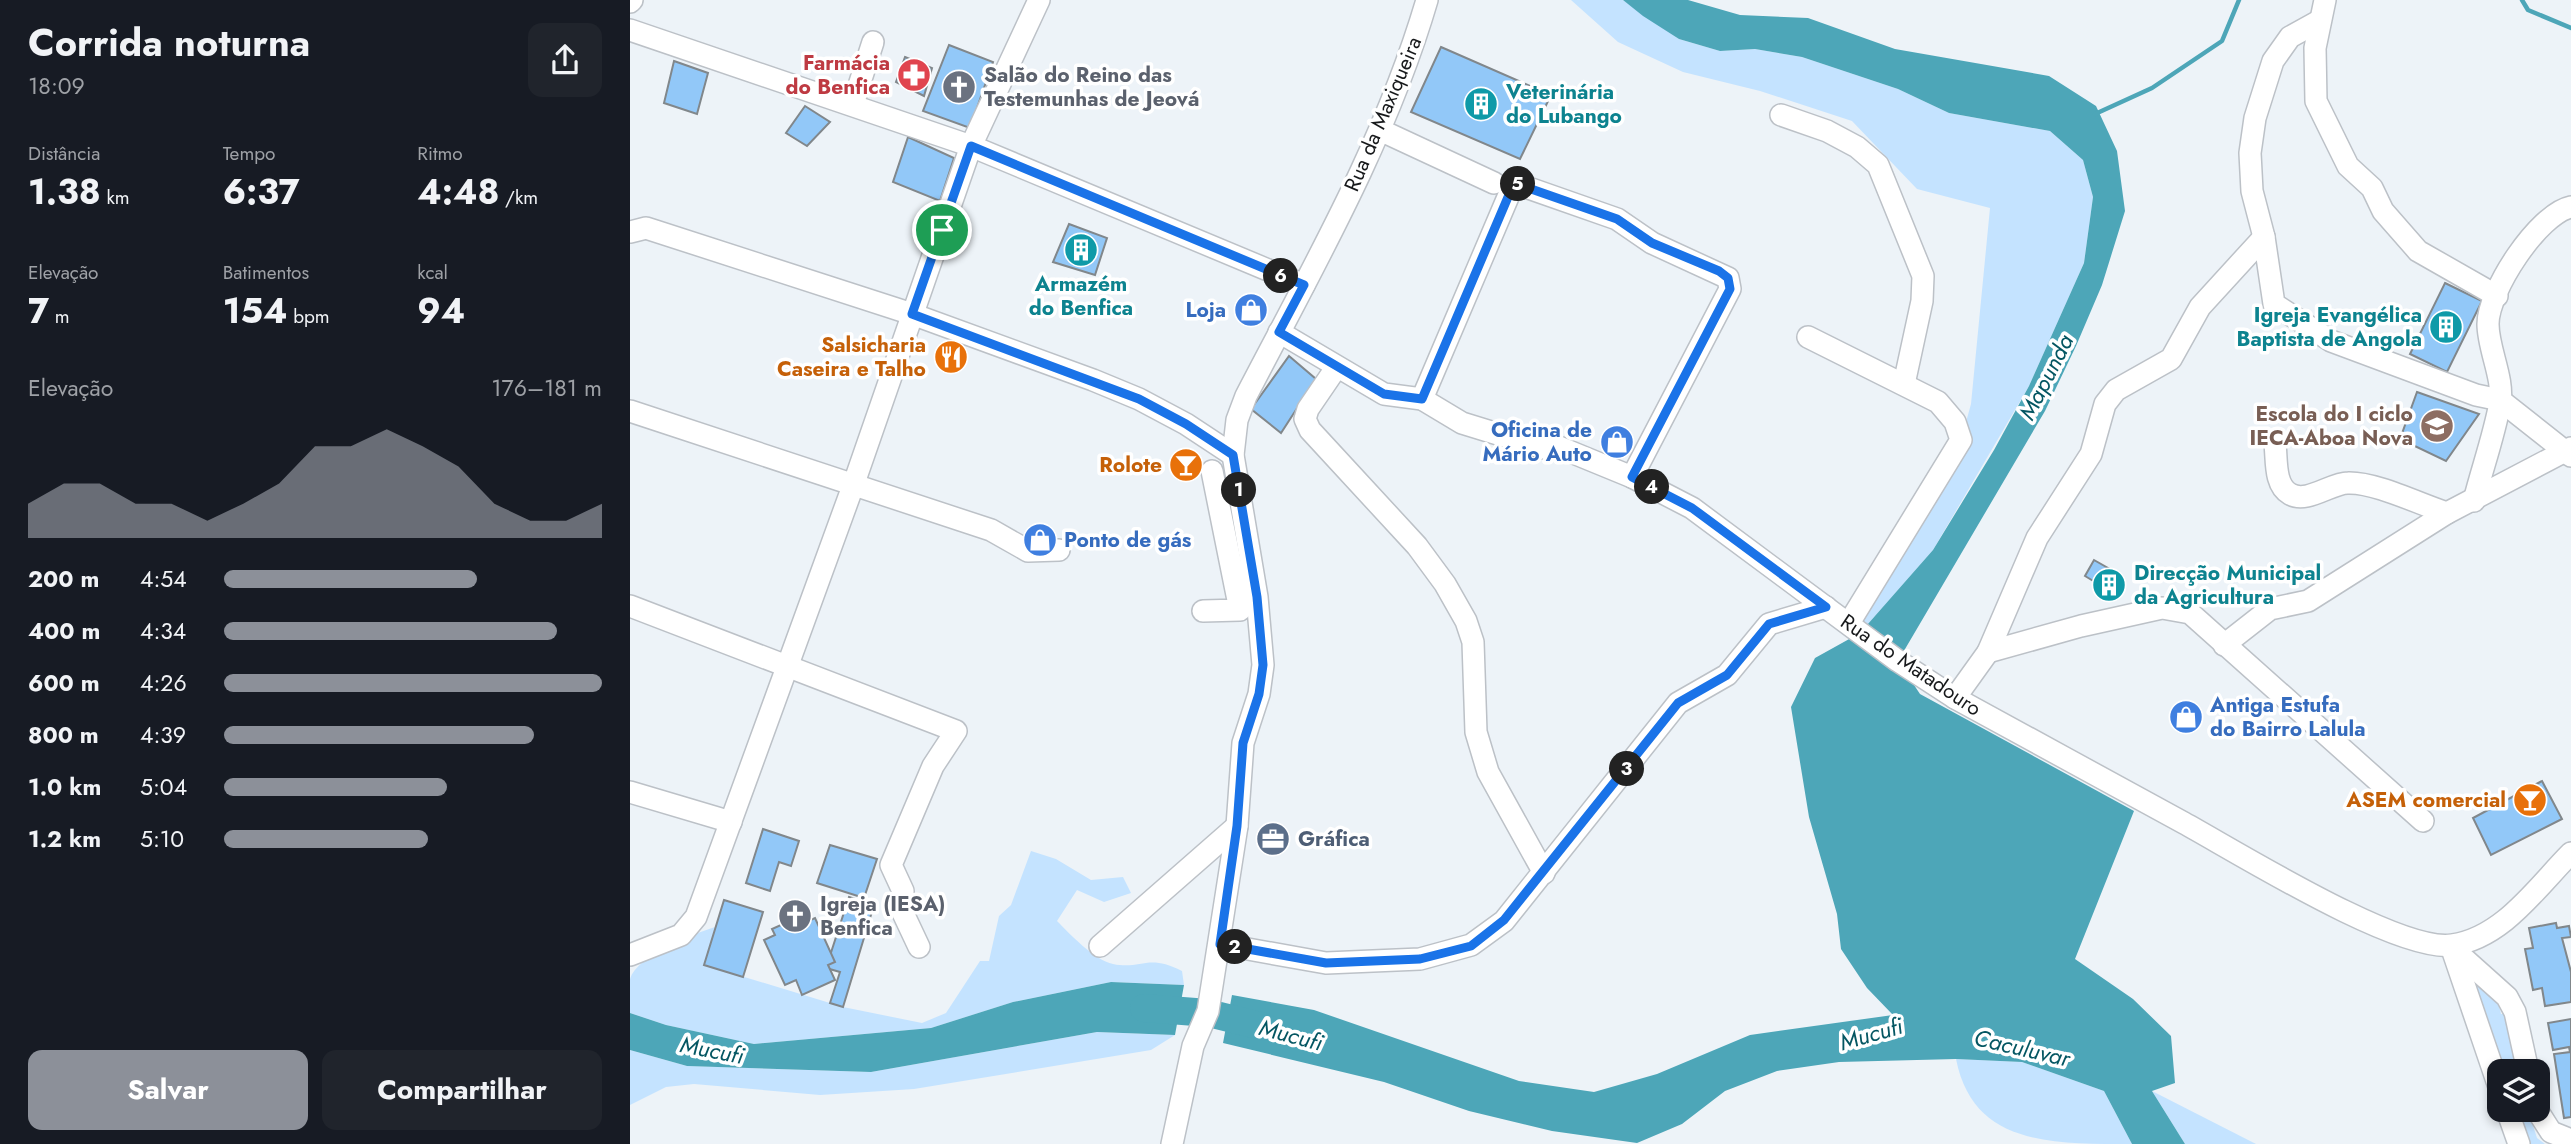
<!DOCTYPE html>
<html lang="pt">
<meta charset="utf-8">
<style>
:root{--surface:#171b24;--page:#20242c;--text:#f1f3f6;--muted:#9ea1a6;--accent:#8c9099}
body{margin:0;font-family:Jost,sans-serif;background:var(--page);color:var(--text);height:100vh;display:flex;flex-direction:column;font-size:26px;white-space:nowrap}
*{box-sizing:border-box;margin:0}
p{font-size:23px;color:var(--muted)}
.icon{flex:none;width:38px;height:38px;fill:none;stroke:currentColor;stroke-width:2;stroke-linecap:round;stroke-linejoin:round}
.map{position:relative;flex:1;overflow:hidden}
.drawer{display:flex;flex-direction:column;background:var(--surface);width:630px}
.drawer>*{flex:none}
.tools{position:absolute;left:1857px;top:1059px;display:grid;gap:14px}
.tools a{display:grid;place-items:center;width:63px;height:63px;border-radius:14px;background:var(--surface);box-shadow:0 4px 10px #0003;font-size:35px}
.pin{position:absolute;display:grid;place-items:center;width:60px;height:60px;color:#fff;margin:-30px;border:4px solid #fff;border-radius:50%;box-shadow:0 2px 7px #0007}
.km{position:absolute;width:35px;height:35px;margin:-18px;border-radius:50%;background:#222;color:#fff;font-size:19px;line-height:35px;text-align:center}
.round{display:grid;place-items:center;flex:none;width:74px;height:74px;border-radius:14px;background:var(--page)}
.headline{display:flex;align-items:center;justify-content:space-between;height:119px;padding:0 28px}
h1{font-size:38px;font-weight:700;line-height:52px}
.figures{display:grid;grid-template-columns:repeat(3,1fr);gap:10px;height:119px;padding:7px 28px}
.figures div{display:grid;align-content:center}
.figures b{font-size:35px;font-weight:700}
.figures small{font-size:19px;font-weight:400}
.figures p{font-size:19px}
.chart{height:196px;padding:14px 28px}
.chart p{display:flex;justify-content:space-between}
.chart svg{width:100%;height:126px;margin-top:7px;fill:var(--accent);opacity:.7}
.button{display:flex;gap:14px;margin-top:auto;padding:14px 28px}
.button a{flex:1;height:80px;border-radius:14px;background:var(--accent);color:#fff;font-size:28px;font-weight:700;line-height:80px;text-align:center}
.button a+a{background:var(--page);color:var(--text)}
ul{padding:0 28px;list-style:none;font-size:23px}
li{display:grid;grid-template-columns:112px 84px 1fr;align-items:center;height:52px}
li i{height:18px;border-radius:9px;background:var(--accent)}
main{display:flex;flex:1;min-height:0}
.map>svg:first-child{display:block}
.green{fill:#c4e3ff}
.water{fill:#4da6b8}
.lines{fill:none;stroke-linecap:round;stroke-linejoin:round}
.stream{stroke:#4da6b8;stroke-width:4.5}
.river{stroke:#4da6b8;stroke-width:28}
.building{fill:#92c8f8;stroke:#81878b;stroke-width:2}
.minor-casing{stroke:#bcc1c7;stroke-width:24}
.minor{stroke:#fff;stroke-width:21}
.route-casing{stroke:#fff;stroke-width:14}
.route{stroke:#1a73e8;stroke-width:9}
.labels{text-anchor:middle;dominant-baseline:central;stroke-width:7;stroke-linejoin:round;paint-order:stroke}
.health-label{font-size:21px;font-weight:bold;fill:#be3a42;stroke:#fff;text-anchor:end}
.worship-label{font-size:21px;font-weight:bold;fill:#5b616d;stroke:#fff;text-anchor:start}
.culture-label{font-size:21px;font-weight:bold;fill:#0d838f;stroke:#fff;text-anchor:start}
.street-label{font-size:21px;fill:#17191b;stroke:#fff}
.shop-label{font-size:21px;font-weight:bold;fill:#366cbe;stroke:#fff;text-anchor:end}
.food-label{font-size:21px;font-weight:bold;fill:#c56008;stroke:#fff;text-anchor:end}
.education-label{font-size:21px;font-weight:bold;fill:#785e54;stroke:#fff;text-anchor:end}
.service-label{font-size:21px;font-weight:bold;fill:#4e5e75;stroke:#fff;text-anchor:start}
.water-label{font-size:23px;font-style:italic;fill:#045662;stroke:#fff}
</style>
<main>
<section class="drawer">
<div class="headline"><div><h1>Corrida noturna</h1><p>18:09</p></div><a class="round"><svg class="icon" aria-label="share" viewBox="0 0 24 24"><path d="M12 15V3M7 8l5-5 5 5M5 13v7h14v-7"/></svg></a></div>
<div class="figures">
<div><p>Distância</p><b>1.38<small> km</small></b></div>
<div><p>Tempo</p><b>6:37</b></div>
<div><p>Ritmo</p><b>4:48<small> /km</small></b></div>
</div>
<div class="figures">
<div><p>Elevação</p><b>7<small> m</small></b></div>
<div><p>Batimentos</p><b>154<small> bpm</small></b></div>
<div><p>kcal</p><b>94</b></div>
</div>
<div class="chart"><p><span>Elevação</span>176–181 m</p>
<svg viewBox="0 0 160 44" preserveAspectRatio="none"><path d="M0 44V32L10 25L20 25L30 32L40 32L50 38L60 32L70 25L80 12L90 12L100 6L110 12L120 19L130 32L140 38L150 38L160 32V44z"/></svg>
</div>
<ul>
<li><b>200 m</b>4:54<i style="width:67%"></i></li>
<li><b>400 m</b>4:34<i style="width:88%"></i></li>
<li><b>600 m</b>4:26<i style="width:100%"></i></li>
<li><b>800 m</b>4:39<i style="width:82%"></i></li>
<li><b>1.0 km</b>5:04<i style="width:59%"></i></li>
<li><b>1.2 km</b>5:10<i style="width:54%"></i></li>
</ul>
<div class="button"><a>Salvar</a><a>Compartilhar</a></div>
</section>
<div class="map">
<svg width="1941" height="1144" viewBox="0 0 1941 1144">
<rect width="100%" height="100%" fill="#edf3f8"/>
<g class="green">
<path d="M 941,0 L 993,0 L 1049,39 L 1090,51 L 1125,49 L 1172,57 L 1268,89 L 1319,113 L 1420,131 L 1453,160 L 1463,197 L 1454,263 L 1399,386 L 1303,550 L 1230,633 L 1219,623 L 1331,440 L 1341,404 L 1360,208 L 1287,189 L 1222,121 L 1130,91 L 1053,72 L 988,42 Z"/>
<path d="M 401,851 L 426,859 L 461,880 L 493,877 L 501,893 L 474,902 L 447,890 L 427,921 C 440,934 464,960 483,964 C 511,970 518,953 552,971 L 554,985 L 481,982 L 383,1002 L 301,1028 L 124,1044 L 36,1025 L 0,1013 C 0,1003 0,988 0,979 C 7,955 64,934 85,927 L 75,965 L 213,1007 L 292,1023 L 316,1013 L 350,961 L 359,961 L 369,916 L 381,905 Z"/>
<path d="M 1841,978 C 1854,988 1869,998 1871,1014 L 1879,1013 L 1891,1071 L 1869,1071 Z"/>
<path d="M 467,1032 L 545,1035 L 521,1050 L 284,1089 L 190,1095 L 64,1084 L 36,1087 L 0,1105 L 0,1050 L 57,1066 L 241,1072 Z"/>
<path d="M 1326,1059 L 1392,1062 L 1474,1091 L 1502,1144 C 1417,1144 1343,1144 1326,1059 Z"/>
<path d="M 1522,1091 L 1626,1144 L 1555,1144 Z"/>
<path d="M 1881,1110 L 1898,1110 L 1907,1138 L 1915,1144 L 1897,1144 Z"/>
</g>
<g class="water">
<path d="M 993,0 L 1058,0 L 1110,15 L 1178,18 L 1265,49 L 1419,76 L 1466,106 L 1487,151 L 1495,211 L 1472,285 L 1446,346 L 1415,411 L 1268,661 L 1290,694 L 1504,811 L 1445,959 L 1503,999 L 1541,1036 L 1545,1083 L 1522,1091 L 1555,1144 L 1502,1144 L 1474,1091 L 1392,1062 L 1326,1059 L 1209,1062 L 1147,1071 L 1095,1091 L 1052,1124 L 1007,1143 L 922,1131 L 839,1111 L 754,1082 L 593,1043 L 602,995 L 684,1010 L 889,1081 L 964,1092 L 1027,1074 L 1120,1035 L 1263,1015 L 1237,988 L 1211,949 L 1207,914 L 1179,817 L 1161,707 L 1185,658 L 1230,633 L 1303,550 L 1364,450 L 1399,386 L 1454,263 L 1463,197 L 1453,160 L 1420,131 L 1319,113 L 1268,89 L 1172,57 L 1125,49 L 1090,51 L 1049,39 L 1013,16 Z"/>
<path d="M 481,982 L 554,985 L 545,1035 L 467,1032 L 241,1072 L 57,1066 L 0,1050 L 0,1013 L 36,1025 L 124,1044 L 301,1028 L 383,1002 Z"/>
</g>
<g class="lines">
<g class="stream">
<path d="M 1892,0 L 1898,10 L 1941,28"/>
<path d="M 1465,114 L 1522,88 L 1592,41 L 1609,0"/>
</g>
<path class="river" d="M 514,1008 L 578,1013 L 635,1027"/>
</g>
<g class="building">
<path d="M 319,45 L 363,62 L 340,128 L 293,111 Z"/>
<path d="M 811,47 L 921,95 L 890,159 L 781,112 Z"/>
<path d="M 275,57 L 302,68 L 294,96 L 266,82 Z"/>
<path d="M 44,61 L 78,73 L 67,114 L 34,103 Z"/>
<path d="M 175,106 L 200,122 L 177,146 L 156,133 Z"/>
<path d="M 278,137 L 324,158 L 310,201 L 263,182 Z"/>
<path d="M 439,224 L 477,238 L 465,275 L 423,262 Z"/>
<path d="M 1815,283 L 1852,301 L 1817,372 L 1780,354 Z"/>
<path d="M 659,356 L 686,379 L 651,433 L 621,409 Z"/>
<path d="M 1787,392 L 1849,414 L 1816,461 L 1770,439 Z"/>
<path d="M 1464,560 L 1492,576 L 1485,594 L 1455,576 Z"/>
<path d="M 1912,781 L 1932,819 L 1861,855 L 1843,818 Z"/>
<path d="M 133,829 L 169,841 L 161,866 L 149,862 L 140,891 L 116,883 Z"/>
<path d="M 200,845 L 247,859 L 234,898 L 187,883 Z"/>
<path d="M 219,897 L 244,905 L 213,1007 L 200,1003 L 210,972 L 196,968 Z"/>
<path d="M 94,900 L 133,912 L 113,977 L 74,965 Z"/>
<path d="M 173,915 L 176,922 L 185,918 L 205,962 L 198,965 L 205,980 L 172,995 L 166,980 L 155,985 L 134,940 L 145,935 L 142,929 Z"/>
<path d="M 1926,923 L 1927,928 L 1939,926 L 1941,937 L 1932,938 L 1941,972 L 1941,1002 L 1915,1006 L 1912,988 L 1903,990 L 1895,949 L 1903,948 L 1899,928 Z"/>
<path d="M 1941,1019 L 1941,1117 L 1934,1118 L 1924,1054 L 1940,1052 L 1939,1047 L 1923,1050 L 1918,1023 Z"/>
</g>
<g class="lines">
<g class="minor-casing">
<g id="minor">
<path d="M 1695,0 L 1685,48 L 1686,101 L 1718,166 L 1742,188 L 1753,211 L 1788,251 L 1867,296"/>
<path d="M 0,2 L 2,0"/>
<path d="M 1689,21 L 1660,37 L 1643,61 L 1625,118 L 1620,153 L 1622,191 L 1634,237 L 1644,304 L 1701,341 L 1846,395 L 1870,400 L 1941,456"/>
<path d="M 0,30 L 341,146 L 674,285"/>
<path d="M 223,104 L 243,42"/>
<path d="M 1151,115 L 1197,131 L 1227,147 L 1248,165 L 1293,276 L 1292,301 L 1274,384"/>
<path d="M 750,130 L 864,183"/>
<path d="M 0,232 L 16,228 L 282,314 L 463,380 L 509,399 L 556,424 L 603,455"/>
<path d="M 649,332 L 754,394 L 792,399 L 832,423 L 913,448 L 924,445 L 1002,477 L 1062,508 L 1268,661 L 1325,698 C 1401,740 1478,781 1554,823 C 1607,852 1769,953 1822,945 C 1873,938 1907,887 1941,853"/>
<path d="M 1178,337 L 1308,402 L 1325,422 L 1331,440 L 1219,623"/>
<path d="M 706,368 L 678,409 L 675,419 L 680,430 L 787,546 L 815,584 L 836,621 L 843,642 L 846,732 L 858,772 L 914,873"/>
<path d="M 792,399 L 884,183 L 987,219 L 1022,243 L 1098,278 L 1100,289 L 1002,477"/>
<path d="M 0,411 L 361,530 L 398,551 L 429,550"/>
<path d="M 1645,444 C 1647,460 1644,485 1660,494 C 1677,504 1701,483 1718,483 C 1745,482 1789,504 1817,513"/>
<path d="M 1844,501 C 1852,469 1864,436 1870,403 C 1874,378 1858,349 1858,324 C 1858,291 1908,214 1941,207"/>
<path d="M 0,606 L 326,731 L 303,766 L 261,865 L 273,891 L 273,913 L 289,947"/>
<path d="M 573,611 L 610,610 L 582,471"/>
<path d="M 1594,645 L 1640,609 L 1678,601 L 1817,513 L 1941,448"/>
<path d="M 1358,652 L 1451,626 L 1532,608 L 1560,613 L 1793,821"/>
<path d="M 1325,698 L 1358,652 L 1407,538 L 1461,454 L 1475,404 L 1486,390 L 1541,359 L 1570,307 L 1634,237"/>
<path d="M 0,792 L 101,822"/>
<path d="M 590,944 L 696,963 L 790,959 L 841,945 L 874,921 L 1048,703 L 1097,675 L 1139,624 L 1196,607"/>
<path d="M 470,946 L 607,826"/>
<path d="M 1820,946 L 1877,997 L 1885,1012 L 1898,1071"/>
<path d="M 1821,946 L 1869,1087"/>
<path d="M 0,955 L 51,935 L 66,917 L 223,486 L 341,146 L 409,0"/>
<path d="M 1877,1110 L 1889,1144"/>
<path d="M 1907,1110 L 1921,1132 L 1941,1140"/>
<path d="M 542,1144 L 563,1046 L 578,1011 L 607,826 L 613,743 L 629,694 L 633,665 L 627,597 L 603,455 L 607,420 L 616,396 C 683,267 756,140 797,0"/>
</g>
</g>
<use href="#minor" class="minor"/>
</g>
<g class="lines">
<g class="route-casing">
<path id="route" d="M 341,146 L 674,285 L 649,332 L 754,394 L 792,399 L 884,183 L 987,219 L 1022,243 L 1089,271 L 1098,278 L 1100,289 L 1002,477 L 1062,508 L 1196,607 L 1139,624 L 1097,675 L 1048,703 L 874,920 L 841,946 L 790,959 L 696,963 L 590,944 L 607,826 L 613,743 L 629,694 L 633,665 L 627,597 L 603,455 L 556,424 L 509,399 L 282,314 Z"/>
</g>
<use href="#route" class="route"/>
</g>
<defs>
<g id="pharmacy-disc" transform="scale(1.75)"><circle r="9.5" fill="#e0444e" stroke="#fff"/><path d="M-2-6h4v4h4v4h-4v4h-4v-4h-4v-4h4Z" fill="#fff"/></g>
<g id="church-disc" transform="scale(1.75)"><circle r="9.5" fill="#6b7280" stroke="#fff"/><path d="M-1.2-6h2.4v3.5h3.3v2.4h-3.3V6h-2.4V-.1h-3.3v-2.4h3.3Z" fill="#fff"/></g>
<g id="building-disc" transform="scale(1.75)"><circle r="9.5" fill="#0f9aa8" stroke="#fff"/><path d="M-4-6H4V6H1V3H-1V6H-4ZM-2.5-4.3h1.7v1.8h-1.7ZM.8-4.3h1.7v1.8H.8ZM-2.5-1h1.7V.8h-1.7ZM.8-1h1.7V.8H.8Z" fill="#fff"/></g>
<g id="shop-disc" transform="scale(1.75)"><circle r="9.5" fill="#3f7fe0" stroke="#fff"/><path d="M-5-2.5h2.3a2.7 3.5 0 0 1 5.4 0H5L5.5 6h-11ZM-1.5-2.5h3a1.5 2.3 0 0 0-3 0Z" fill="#fff"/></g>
<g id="restaurant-disc" transform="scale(1.75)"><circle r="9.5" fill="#e8710a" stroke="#fff"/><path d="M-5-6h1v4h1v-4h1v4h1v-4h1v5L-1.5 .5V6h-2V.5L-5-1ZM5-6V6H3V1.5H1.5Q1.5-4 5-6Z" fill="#fff"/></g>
<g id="school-disc" transform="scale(1.75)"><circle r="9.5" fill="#8d6e63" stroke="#fff"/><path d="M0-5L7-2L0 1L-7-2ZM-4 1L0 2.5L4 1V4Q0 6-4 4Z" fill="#fff"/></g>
<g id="bar-disc" transform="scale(1.75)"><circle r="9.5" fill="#e8710a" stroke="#fff"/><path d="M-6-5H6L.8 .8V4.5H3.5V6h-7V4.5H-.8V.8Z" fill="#fff"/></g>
<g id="office-disc" transform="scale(1.75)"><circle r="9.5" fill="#5c6f8a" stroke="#fff"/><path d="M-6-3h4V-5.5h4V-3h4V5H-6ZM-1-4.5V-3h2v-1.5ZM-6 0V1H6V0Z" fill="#fff"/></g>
</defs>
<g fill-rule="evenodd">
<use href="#pharmacy-disc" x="284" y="75"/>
<use href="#church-disc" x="329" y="87"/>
<use href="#building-disc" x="851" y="104"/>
<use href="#building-disc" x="451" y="250"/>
<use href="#shop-disc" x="621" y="310"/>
<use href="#building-disc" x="1816" y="327"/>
<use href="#restaurant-disc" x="321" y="357"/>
<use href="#school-disc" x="1807" y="426"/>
<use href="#shop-disc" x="987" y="442"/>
<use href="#bar-disc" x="556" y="465"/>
<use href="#shop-disc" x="410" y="540"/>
<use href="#building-disc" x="1479" y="585"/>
<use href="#shop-disc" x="1556" y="717"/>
<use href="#bar-disc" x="1900" y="800"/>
<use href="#office-disc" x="643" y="839"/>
<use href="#church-disc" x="165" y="916"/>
</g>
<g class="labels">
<g class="health-label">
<text x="260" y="63">Farmácia<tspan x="260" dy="24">do Benfica</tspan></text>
</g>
<g class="worship-label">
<text x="354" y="75">Salão do Reino das<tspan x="354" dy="24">Testemunhas de Jeová</tspan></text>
<text x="190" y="904">Igreja (IESA)<tspan x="190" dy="24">Benfica</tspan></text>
</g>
<g class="culture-label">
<text x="876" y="92">Veterinária<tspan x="876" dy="24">do Lubango</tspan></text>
<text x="451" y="284" text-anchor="middle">Armazém<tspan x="451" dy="24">do Benfica</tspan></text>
<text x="1792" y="315" text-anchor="end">Igreja Evangélica<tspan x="1792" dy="24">Baptista de Angola</tspan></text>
<text x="1504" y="573">Direcção Municipal<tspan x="1504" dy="24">da Agricultura</tspan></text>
</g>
<g class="street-label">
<text transform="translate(753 114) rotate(-67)">Rua da Maxiqueira</text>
<text transform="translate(1281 665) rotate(34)">Rua do Matadouro</text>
</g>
<g class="shop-label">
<text x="596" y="310">Loja</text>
<text x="962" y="430">Oficina de<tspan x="962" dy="24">Mário Auto</tspan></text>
<text x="434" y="540" text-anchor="start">Ponto de gás</text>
<text x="1580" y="705" text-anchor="start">Antiga Estufa<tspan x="1580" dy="24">do Bairro Lalula</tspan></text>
</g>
<g class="food-label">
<text x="296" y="345">Salsicharia<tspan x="296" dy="24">Caseira e Talho</tspan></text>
<text x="532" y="465">Rolote</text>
<text x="1876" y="800">ASEM comercial</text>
</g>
<g class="education-label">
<text x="1783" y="414">Escola do I ciclo<tspan x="1783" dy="24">IECA-Aboa Nova</tspan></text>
</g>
<g class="service-label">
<text x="668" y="839">Gráfica</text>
</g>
<g class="water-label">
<text transform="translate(1416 377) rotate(-63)">Mapunda</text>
<text transform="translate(1241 1034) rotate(-16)">Mucufi</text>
<text transform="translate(661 1035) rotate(15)">Mucufi</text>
<text transform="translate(1392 1048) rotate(13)">Caculuvar</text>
<text transform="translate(82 1050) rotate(11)">Mucufi</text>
</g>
</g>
</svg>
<div class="tools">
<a><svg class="icon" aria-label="layers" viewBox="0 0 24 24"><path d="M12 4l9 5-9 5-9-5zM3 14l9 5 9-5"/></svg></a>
</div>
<div class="pin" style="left:312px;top:230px;background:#1e9e55"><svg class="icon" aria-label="arrive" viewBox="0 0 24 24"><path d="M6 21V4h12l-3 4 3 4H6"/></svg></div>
<b class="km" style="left:609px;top:490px">1</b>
<b class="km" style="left:605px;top:947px">2</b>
<b class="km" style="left:997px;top:769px">3</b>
<b class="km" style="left:1022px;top:487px">4</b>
<b class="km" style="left:888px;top:184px">5</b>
<b class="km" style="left:651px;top:276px">6</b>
</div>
</main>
